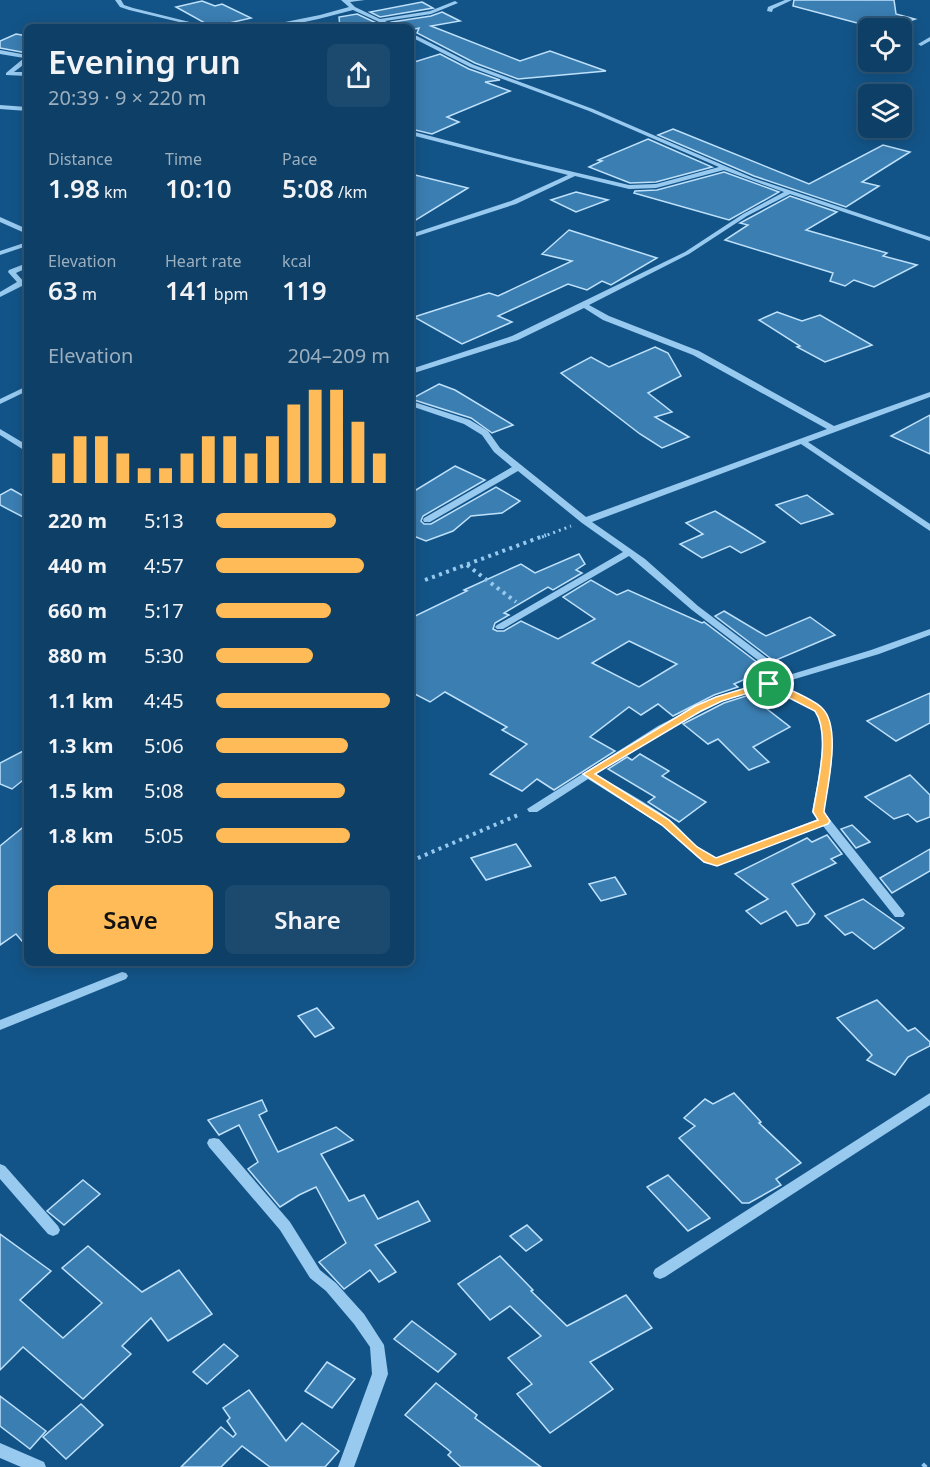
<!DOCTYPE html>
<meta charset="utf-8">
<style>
:root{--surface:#0e3f66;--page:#1c4a6f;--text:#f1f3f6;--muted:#9bafbf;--line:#2e587a;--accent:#ffbb57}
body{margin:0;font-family:"Noto Sans",sans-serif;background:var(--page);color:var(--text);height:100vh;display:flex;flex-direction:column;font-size:22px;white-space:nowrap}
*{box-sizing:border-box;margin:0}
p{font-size:20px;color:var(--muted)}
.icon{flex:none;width:33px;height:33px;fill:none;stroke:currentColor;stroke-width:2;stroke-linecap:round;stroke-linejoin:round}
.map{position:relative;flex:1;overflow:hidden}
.details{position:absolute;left:24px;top:24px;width:390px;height:942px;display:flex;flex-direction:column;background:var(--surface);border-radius:9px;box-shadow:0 3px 15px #0003,0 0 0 2px var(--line)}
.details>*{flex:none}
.tools{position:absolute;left:858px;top:18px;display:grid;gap:12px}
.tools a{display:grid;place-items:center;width:54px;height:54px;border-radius:9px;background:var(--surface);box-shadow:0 3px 15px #0003,0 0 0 2px var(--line);font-size:30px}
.pin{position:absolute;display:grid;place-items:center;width:51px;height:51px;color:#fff;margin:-26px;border:3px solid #fff;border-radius:50%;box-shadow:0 2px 6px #0007}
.round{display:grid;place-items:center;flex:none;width:63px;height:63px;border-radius:9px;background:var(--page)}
.headline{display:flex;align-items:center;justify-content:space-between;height:102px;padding:0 24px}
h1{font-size:33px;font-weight:600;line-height:45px}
.stats{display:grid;grid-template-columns:repeat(3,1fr);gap:9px;height:102px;padding:6px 24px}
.stats div{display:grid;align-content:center}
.stats b{font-size:26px;font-weight:600}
.stats small{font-size:16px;font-weight:400}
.stats p{font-size:16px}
.chart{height:168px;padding:12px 24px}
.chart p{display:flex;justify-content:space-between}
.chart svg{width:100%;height:108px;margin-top:6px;stroke:var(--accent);stroke-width:6}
.button{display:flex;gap:12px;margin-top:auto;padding:12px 24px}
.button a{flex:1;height:69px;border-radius:9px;background:var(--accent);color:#111;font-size:24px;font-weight:600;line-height:69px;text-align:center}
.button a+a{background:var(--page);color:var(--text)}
ul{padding:0 24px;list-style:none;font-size:20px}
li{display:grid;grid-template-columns:96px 72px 1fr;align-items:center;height:45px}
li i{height:15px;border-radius:8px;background:var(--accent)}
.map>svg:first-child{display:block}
.building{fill:#3b7eb2;stroke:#bee1fc;stroke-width:1.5;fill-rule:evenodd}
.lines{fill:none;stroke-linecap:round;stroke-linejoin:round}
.path-far2{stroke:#98caf0;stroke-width:3;stroke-dasharray:2 4;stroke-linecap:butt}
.path-far1{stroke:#98caf0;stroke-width:4;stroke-dasharray:3 4.5;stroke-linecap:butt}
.path{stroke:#98caf0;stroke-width:5;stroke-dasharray:4 6;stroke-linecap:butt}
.minor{fill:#98caf0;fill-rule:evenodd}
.route{fill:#ffbb57;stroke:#fff;stroke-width:1.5;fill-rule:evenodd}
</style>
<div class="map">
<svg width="930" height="1467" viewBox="0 0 930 1467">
<rect width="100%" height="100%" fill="#135488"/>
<g class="building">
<path d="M 794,0 L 894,0 L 896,14 L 915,19 L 889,28 L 876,28 L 793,6 Z"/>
<path d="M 202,1 L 215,6 L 222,4 L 251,18 L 212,27 L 176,7 Z"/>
<path d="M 422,2 L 433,8 L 380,17 L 370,12 Z"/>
<path d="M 442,12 L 460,21 L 431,26 L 520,61 L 550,51 L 606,71 L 518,79 L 475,63 L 417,33 L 419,28 L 411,30 L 411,27 L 399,27 L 392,22 L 431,16 Z"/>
<path d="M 357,14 L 385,27 L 340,27 L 339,17 Z"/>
<path d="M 16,34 L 27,36 L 27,53 L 0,48 L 0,41 Z"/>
<path d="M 440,54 L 469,69 L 500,80 L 485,82 L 510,91 L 447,117 L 459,122 L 432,134 L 411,129 L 411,63 Z"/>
<path d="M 673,129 L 809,184 L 883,145 L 910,152 L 862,182 L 879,186 L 846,207 L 754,176 L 658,135 Z"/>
<path d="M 648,139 L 712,167 L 656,182 L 630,183 L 589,167 L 602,161 L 598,160 Z"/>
<path d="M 724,172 L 779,192 L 729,220 L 634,193 L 635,191 L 657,190 Z"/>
<path d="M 411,174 L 468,188 L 411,223 Z"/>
<path d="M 576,192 L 608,200 L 576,212 L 551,200 Z"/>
<path d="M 790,196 L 837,212 L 806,230 L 887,253 L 883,256 L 917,265 L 874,287 L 854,280 L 845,286 L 830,281 L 833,273 L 725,240 L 748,225 L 740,223 Z"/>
<path d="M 569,230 L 657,258 L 611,285 L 602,281 L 587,290 L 568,284 L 498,316 L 512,322 L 462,344 L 414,317 L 489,293 L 498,296 L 572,261 L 542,254 Z"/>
<path d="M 777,312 L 802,321 L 820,315 L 872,345 L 825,362 L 797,347 L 800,346 L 759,320 Z"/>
<path d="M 655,347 L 668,353 L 681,376 L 648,393 L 672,412 L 655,417 L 689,437 L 662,448 L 640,434 L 561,373 L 591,357 L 609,367 Z"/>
<path d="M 439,384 L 455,390 L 513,425 L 492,433 L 471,418 L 411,399 Z"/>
<path d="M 930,415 L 930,454 L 891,436 Z"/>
<path d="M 455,466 L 485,480 L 423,516 L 421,521 L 424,524 L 431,524 L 496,487 L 520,501 L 502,513 L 471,516 L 453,531 L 426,541 L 411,535 L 411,493 Z"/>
<path d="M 11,489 L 27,498 L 27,519 L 0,505 L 0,495 Z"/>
<path d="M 807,495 L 833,514 L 801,524 L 776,505 Z"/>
<path d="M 715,511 L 743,528 L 765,542 L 741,553 L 730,546 L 702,558 L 680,544 L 703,534 L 686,523 Z"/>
<path d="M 579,554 L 585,564 L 576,570 L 582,573 L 553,590 L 548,587 L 504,613 L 509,615 L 495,623 L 493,629 L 497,631 L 504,631 L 521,621 L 558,639 L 595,619 L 563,597 L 591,580 L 617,595 L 628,590 L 702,623 L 704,622 L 762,666 L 757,668 L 762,672 L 734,684 L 738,687 L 714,695 L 673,716 L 658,704 L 641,715 L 629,707 L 590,737 L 615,751 L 554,790 L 537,779 L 522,791 L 490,774 L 527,744 L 502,730 L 507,727 L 445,692 L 430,702 L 411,692 L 411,618 L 467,591 L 464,590 L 521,564 L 535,573 ZM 629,641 L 677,664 L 639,687 L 592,663 Z"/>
<path d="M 724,611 L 766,636 L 810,617 L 835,635 L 774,661 L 715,616 Z"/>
<path d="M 930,693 L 930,723 L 896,741 L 867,721 Z"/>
<path d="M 749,695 L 790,727 L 753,747 L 769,762 L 749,770 L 718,739 L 708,744 L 683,724 L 724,703 Z"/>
<path d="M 27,749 L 27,777 L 12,789 L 0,784 L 0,763 Z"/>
<path d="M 640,754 L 669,771 L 662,776 L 706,802 L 679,822 L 648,802 L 655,797 L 608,769 L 627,757 L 632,760 Z"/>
<path d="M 910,775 L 930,795 L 930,817 L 917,822 L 908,814 L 894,819 L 865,797 Z"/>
<path d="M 27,824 L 27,947 L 16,934 L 0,945 L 0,846 Z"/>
<path d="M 852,825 L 870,842 L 856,848 L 841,829 Z"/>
<path d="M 827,835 L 842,854 L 831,859 L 836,863 L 792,884 L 815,914 L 808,923 L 797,926 L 786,911 L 761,924 L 746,911 L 768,899 L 735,874 L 807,838 L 812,842 Z"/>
<path d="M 516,844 L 531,866 L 486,880 L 471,858 Z"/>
<path d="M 930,849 L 930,871 L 892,893 L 880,878 Z"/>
<path d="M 615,877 L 626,894 L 601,901 L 589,884 Z"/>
<path d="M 863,899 L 904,928 L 874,949 L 852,932 L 845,935 L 825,916 Z"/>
<path d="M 877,1000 L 908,1031 L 915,1028 L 930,1042 L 930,1046 L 908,1057 L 895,1075 L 867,1060 L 872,1055 L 837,1018 Z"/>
<path d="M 317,1008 L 334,1028 L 315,1037 L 298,1016 Z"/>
<path d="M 734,1093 L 761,1122 L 759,1123 L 801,1163 L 776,1179 L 781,1185 L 749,1203 L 742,1203 L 679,1138 L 695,1126 L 684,1118 L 705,1099 L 713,1104 Z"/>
<path d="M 262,1100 L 267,1111 L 259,1115 L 278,1152 L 336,1127 L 353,1140 L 321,1154 L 349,1201 L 364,1195 L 378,1219 L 418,1201 L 430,1221 L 375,1245 L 396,1272 L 379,1282 L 370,1270 L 344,1289 L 319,1262 L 346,1243 L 316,1187 L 299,1195 L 280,1207 L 248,1169 L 258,1162 L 239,1125 L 219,1135 L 208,1120 Z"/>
<path d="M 668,1175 L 710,1218 L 688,1231 L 647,1187 Z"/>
<path d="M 83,1180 L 100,1194 L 64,1225 L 47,1211 Z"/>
<path d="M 527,1225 L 542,1240 L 526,1251 L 510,1236 Z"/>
<path d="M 0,1234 L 51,1271 L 20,1300 L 63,1338 L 102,1303 L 62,1268 L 88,1246 L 142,1292 L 179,1270 L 212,1314 L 168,1341 L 151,1318 L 122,1346 L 131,1354 L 83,1399 L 23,1347 L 0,1370 Z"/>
<path d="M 500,1256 L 533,1290 L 531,1291 L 567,1326 L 626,1295 L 652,1328 L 590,1362 L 613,1389 L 550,1433 L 517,1394 L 532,1384 L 508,1358 L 541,1336 L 510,1306 L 490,1320 L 458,1284 Z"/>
<path d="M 412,1321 L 456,1354 L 438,1372 L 394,1339 Z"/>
<path d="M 224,1344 L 238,1356 L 207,1384 L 193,1372 Z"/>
<path d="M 327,1362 L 355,1379 L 332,1408 L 305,1391 Z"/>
<path d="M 436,1383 L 477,1415 L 475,1418 L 541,1467 L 461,1467 L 448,1455 L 451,1452 L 405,1415 Z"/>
<path d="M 249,1390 L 286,1441 L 302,1423 L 339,1451 L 325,1467 L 270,1467 L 242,1446 L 221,1467 L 181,1467 L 221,1427 L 233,1437 L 236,1434 L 227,1421 L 230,1418 L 223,1408 Z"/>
<path d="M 0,1396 L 46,1431 L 30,1449 L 0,1426 Z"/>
<path d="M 81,1404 L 103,1425 L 66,1459 L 43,1437 Z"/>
</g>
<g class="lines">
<path class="path-far2" d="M 542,537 L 571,526"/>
<g class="path-far1">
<path d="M 467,565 L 516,602"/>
<path d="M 425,580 L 546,535"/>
<path d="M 411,861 L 518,815"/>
</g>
<path class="path" d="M 923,1467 L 930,1460"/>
<g class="minor">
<path d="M 115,0 L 121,0 L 124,5 L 133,8 L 210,27 L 200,27 L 129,10 L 120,7 Z"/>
<path d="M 341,0 L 365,0 L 350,2 L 355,7 L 380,19 L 430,11 L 455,1 L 458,3 L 431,14 L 385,21 L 397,27 L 390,27 L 353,10 C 323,18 291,27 260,27 L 320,15 L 349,7 Z"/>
<path d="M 785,0 L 792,0 L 773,9 L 772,12 L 767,11 L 768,7 Z"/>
<path d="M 411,33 L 474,65 L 593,109 L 753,178 L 930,237 L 930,241 L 790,194 L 747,216 L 689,254 L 589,305 L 609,316 L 699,351 L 834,426 L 930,392 L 930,397 L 808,442 L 930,524 L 930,531 L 801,444 L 592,522 L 645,559 L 698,606 L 789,675 L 871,650 L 930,629 L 930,635 L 879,654 L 778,684 L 818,704 C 844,725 828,783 824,812 L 903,911 L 905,914 L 903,917 L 895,917 L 823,826 L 717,866 L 698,858 L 661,825 L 588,779 L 537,812 L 529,812 L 527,809 L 658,726 L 715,697 L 780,677 L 692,610 L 629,556 L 503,629 L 497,629 L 495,627 L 497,625 L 623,552 L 582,523 L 518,471 L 430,522 L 424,522 L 423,520 L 424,518 L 512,467 L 494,452 L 482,435 L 464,424 L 411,406 L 411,401 L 470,420 L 488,431 L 500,448 L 586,517 L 827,429 L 693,355 L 603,320 L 584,308 L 518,340 L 411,374 L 411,369 L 512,336 L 685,252 L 743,214 L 784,192 L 724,170 L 656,188 L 629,189 L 575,176 L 516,204 L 411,238 L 411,234 L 511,201 L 568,175 L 411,135 L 411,131 L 514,158 L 629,185 L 656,184 L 719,167 L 589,111 L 470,67 L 411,37 ZM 768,687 C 782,694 803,699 814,711 C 831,729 816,789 812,812 L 818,819 L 717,858 C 697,851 685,832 669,819 C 646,802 620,789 596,774 L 666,730 L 723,701 Z"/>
<path d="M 930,37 L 930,41 L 921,46 L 918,44 Z"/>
<path d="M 0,50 L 27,55 L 27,62 L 14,72 L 27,72 L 27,76 L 6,75 L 6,73 L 24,58 L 0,54 Z"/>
<path d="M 0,105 L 27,107 L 27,111 L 0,109 Z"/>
<path d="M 0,217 L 27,229 L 27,234 L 0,222 Z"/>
<path d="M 27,242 L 27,246 L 0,255 L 0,251 Z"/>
<path d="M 27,263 L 27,268 L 16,273 L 25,283 L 24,285 L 0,297 L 0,292 L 17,282 L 8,272 L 9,270 Z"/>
<path d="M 27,386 L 27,391 L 0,404 L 0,399 Z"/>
<path d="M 0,429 L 27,445 L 27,452 L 0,435 Z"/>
<path d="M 122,972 L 126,973 L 128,976 L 126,979 L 0,1030 L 0,1020 Z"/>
<path d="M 930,1093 L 930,1105 L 665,1277 L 660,1279 L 655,1277 L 653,1273 L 655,1269 Z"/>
<path d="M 214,1138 L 219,1139 L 290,1222 L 320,1270 L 336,1283 L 364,1314 L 384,1345 L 388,1374 L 354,1467 L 338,1467 L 372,1374 L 370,1347 L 354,1324 L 326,1291 L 310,1278 L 280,1230 L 209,1147 L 207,1143 L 209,1139 Z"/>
<path d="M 0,1164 L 5,1166 L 58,1226 L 60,1230 L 58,1234 L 53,1236 L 48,1234 L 0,1179 Z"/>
<path d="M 0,1443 L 44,1462 L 46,1467 L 21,1467 L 0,1458 Z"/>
</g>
</g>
<path class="route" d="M 769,681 C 779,684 816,701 822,708 C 842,727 827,787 824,812 L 830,821 L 828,824 L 717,866 L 704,862 L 662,825 L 583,774 L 695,706 L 716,697 ZM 768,687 L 815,711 C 831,735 817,785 813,812 L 818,820 L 716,858 L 697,847 L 669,820 L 595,774 L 701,711 L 722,701 Z"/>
</svg>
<div class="tools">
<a><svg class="icon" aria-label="locate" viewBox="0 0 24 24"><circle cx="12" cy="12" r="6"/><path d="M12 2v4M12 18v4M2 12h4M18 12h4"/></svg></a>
<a><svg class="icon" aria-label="layers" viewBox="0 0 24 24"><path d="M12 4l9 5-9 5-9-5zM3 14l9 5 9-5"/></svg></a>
</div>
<div class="pin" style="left:769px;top:684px;background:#1e9e55"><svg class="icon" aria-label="arrive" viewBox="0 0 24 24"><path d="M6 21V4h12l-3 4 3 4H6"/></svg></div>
<section class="details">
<div class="headline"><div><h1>Evening run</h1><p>20:39 · 9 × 220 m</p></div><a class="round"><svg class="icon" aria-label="share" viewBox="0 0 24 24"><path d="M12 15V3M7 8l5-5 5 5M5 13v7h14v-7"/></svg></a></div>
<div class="stats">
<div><p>Distance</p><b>1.98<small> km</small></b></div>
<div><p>Time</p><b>10:10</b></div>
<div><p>Pace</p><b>5:08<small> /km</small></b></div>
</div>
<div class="stats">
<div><p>Elevation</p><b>63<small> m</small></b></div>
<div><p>Heart rate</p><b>141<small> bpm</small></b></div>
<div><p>kcal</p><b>119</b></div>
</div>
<div class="chart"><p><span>Elevation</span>204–209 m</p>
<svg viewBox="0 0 160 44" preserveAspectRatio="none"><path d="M5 44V32M15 44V25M25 44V25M35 44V32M45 44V38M55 44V38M65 44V32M75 44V25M85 44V25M95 44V32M105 44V25M115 44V12M125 44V6M135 44V6M145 44V19M155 44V32"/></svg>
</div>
<ul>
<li><b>220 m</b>5:13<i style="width:69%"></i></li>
<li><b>440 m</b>4:57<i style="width:85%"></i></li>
<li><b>660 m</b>5:17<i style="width:66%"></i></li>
<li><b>880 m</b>5:30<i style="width:56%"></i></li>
<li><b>1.1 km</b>4:45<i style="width:100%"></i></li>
<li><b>1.3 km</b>5:06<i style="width:76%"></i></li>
<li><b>1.5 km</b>5:08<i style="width:74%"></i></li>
<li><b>1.8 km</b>5:05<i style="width:77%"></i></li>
</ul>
<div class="button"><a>Save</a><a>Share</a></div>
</section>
</div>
